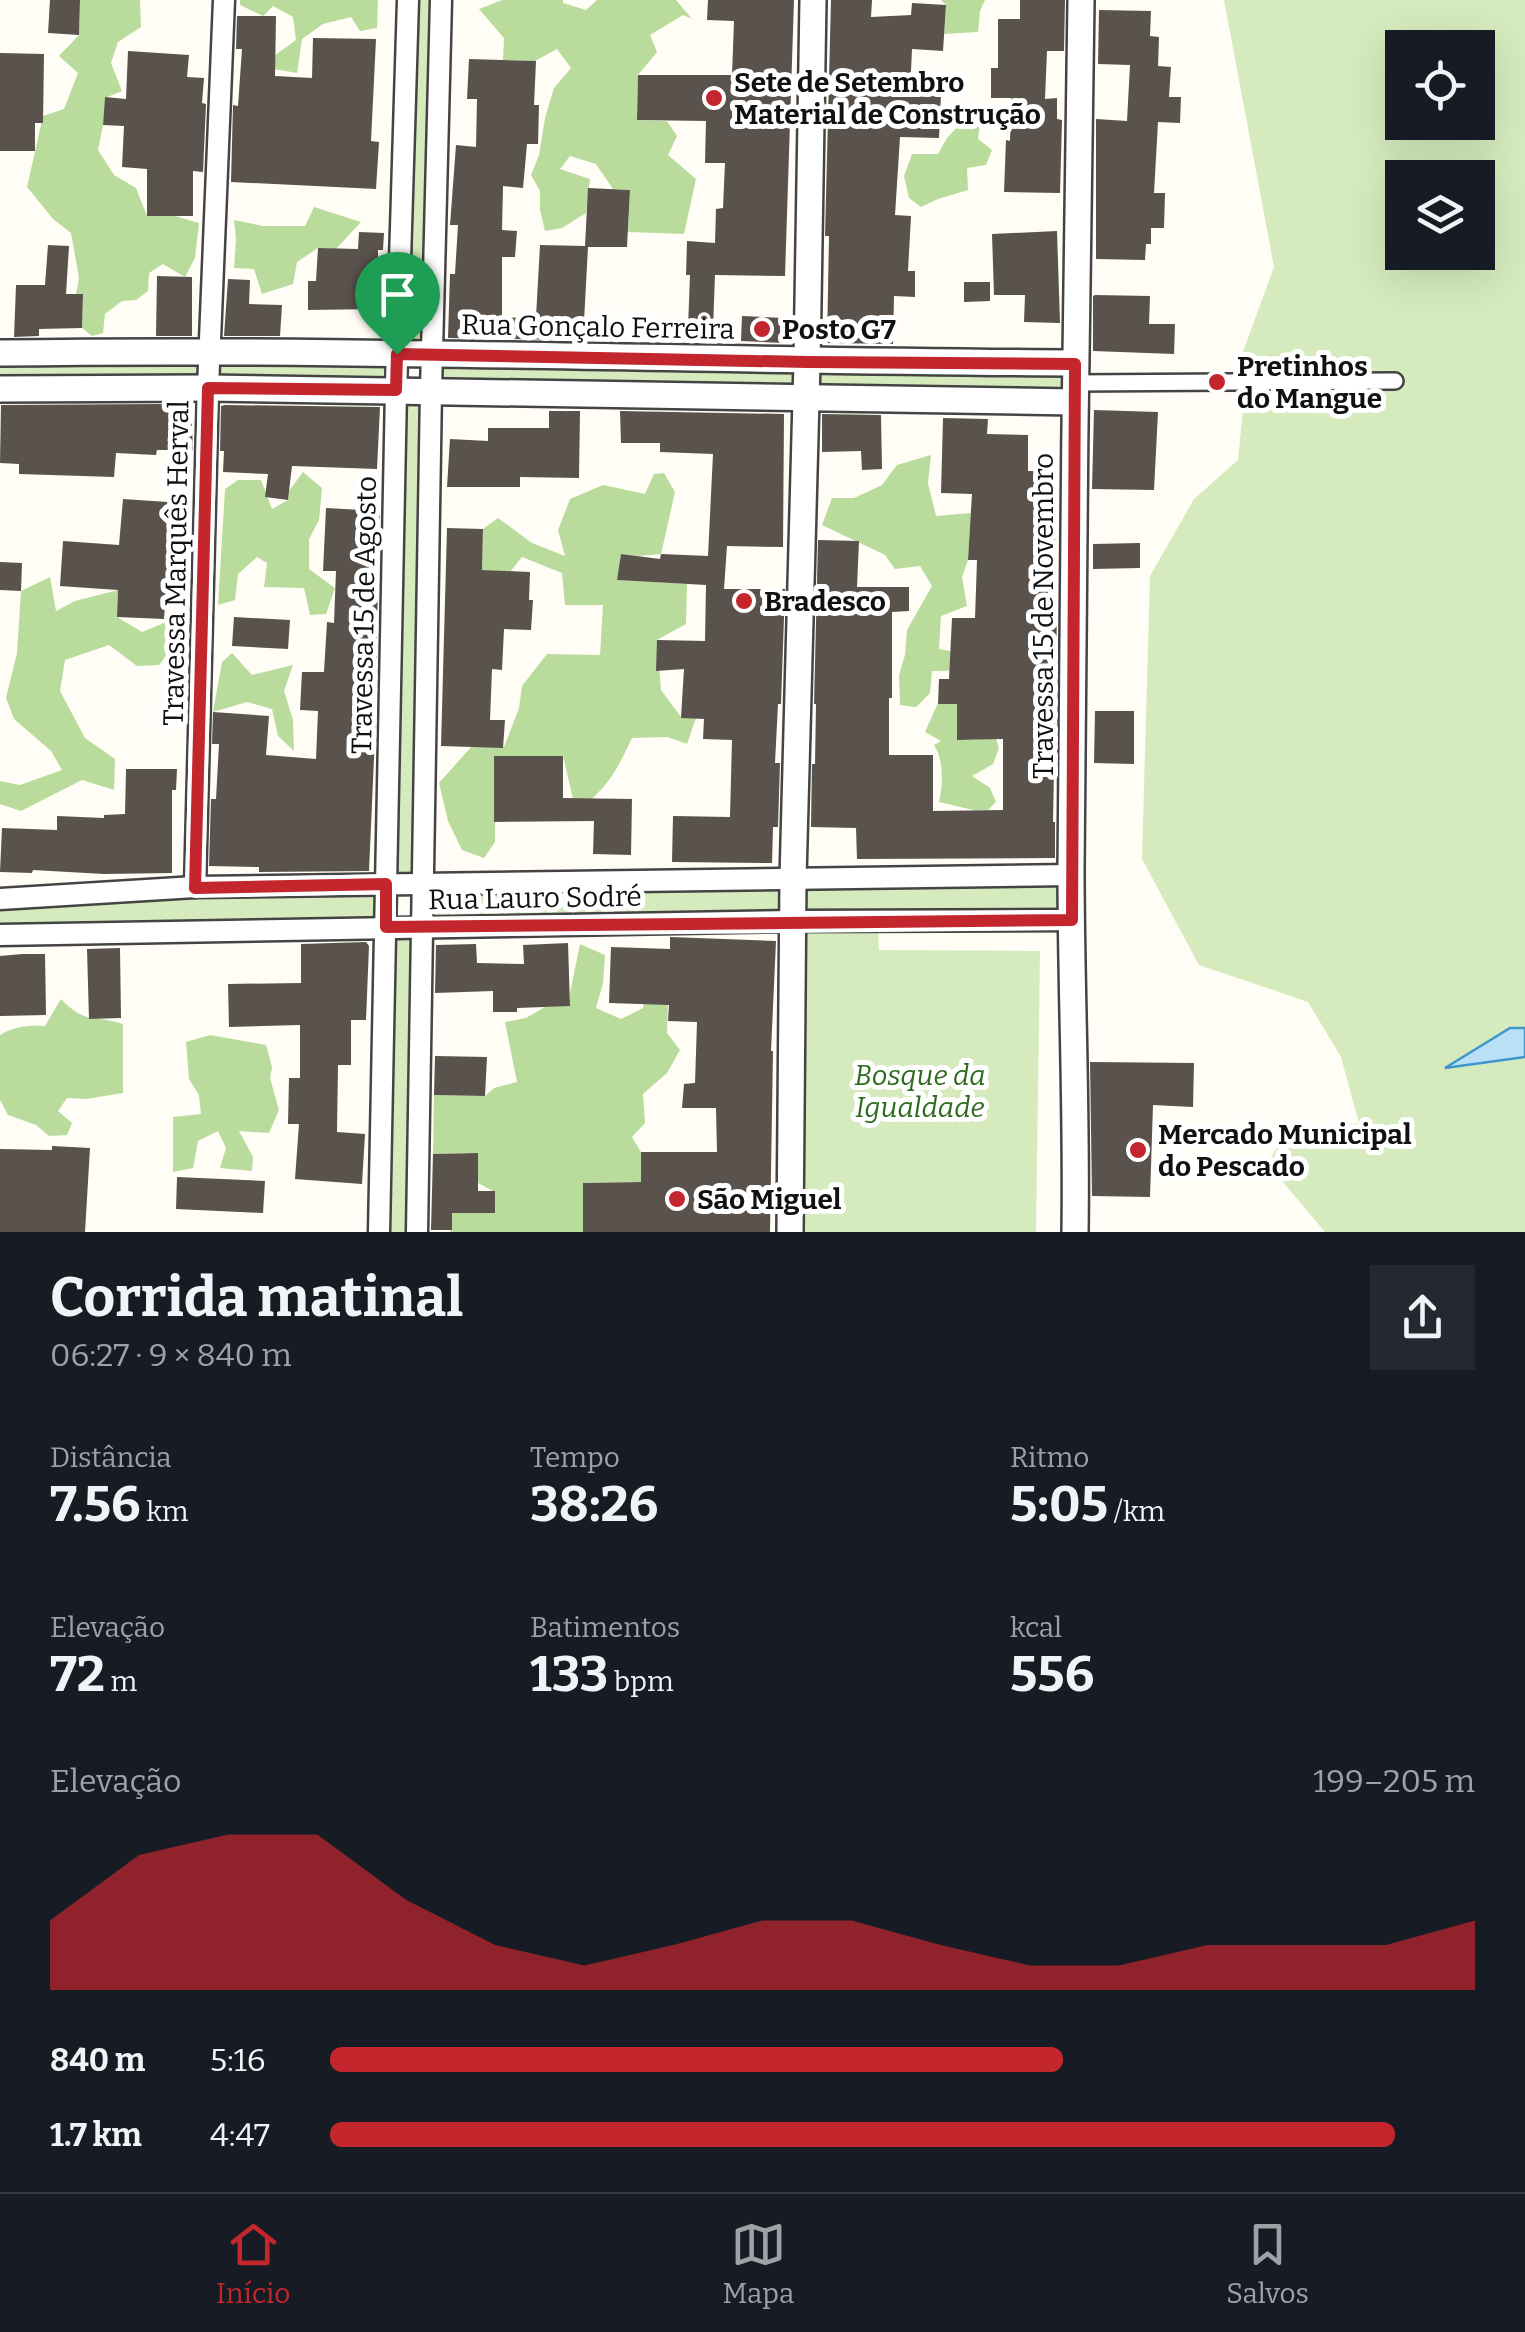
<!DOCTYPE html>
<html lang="pt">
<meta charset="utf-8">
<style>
:root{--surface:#171b24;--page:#242831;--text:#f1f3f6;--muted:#9ea1a6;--line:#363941;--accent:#c4262e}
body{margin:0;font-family:Bitter,serif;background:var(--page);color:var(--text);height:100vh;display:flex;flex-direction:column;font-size:38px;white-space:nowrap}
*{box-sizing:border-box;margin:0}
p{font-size:32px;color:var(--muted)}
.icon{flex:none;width:55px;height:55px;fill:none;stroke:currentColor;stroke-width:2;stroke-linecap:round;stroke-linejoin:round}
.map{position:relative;height:1232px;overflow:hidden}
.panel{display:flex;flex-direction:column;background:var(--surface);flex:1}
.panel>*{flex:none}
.tools{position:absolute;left:1385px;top:30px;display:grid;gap:20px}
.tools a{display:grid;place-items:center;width:110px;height:110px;border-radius:0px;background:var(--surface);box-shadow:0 10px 40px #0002;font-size:50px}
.pin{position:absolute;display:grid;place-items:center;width:85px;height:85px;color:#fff;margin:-102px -42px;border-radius:50% 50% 50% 0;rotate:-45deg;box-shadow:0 0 10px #0007}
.pin .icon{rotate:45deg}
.round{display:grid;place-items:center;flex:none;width:105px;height:105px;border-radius:0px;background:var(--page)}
.headline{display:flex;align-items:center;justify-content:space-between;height:170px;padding:0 50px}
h1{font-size:55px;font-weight:700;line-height:75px}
.metrics{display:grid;grid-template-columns:repeat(3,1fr);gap:15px;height:170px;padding:10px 50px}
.metrics div{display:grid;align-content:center}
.metrics b{font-size:50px;font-weight:700}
.metrics small{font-size:28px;font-weight:400}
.metrics p{font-size:28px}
.chart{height:280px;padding:20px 50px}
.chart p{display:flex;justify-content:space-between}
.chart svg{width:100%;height:180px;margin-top:10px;fill:var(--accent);opacity:.7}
ul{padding:0 50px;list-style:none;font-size:32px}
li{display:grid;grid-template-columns:160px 120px 1fr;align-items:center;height:75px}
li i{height:25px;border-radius:12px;background:var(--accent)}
.tab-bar{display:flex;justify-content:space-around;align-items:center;height:140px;border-top:2px solid var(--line);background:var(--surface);font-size:28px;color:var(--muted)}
.tab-bar a{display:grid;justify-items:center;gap:5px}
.tab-bar .selected{color:var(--accent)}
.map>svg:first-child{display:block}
.green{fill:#d5ebbd;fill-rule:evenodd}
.forest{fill:#b9dc9c}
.water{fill:#b9e0f7;stroke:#3f96cf;stroke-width:2.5}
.building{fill:#5a524d}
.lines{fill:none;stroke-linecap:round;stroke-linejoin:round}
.pedestrian-casing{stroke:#444;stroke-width:20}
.minor-casing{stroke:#444;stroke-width:25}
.tertiary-casing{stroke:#444;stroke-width:30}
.pedestrian{stroke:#fff;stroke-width:15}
.minor{stroke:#fff;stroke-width:20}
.tertiary{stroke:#fff;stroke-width:25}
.route-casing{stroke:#fff;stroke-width:20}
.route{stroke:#c4262e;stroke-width:12}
.poi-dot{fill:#c4262e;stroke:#fff;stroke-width:4}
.labels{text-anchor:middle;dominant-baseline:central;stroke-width:10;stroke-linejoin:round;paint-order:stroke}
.poi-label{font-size:28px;font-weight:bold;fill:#111;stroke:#fff;text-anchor:start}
.street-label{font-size:28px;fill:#111;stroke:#fff}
.park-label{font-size:28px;font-style:italic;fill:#2f6b1f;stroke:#fff}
</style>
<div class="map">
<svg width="1525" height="1232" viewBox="0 0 1525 1232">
<rect width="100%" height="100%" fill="#fffdf5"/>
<g class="green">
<path d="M 408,0 L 441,0 L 433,354 L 1075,363 L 1074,402 L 431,391 L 422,885 L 1071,875 L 1072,920 L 423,928 L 417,1232 L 379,1232 L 385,927 L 0,935 L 0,899 L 385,884 L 396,391 L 0,389 L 0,353 L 397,353 ZM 398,354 L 433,355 L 431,390 L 396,390 ZM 386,885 L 422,886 L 423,928 L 386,926 Z"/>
<path d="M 1224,0 L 1525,0 L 1525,1028 L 1510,1029 L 1449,1067 L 1525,1057 L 1525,1232 L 1325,1232 L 1268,1164 L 1284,1133 L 1359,1123 L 1341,1057 L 1308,1002 L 1199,965 L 1142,859 L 1150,576 L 1194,499 L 1238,460 L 1244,398 L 1240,360 L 1274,267 ZM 1402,48 L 1478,48 L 1478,122 L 1402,122 ZM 1402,178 L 1478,178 L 1478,252 L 1402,252 Z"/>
<path d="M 805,931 L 878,931 L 879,950 L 1040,951 L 1036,1232 L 801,1232 Z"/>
</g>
<g class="forest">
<path d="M 80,0 L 140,0 L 141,27 L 118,42 L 111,63 L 122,91 L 105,98 L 103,125 L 98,150 L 114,175 L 136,188 L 147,216 L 175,216 L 199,223 L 195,258 L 185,277 L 163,264 L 149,273 L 148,291 L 136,300 L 122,301 L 105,314 L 103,333 L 92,336 L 82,328 L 83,295 L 76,294 L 79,278 L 71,233 L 53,219 L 27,187 L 43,116 L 64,109 L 78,73 L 59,56 L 79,35 Z"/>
<path d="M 240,0 L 378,0 L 377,28 L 360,31 L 351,17 L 323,24 L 302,39 L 297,73 L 268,68 L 274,56 L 296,40 L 293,17 L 273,6 L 263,16 L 240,5 Z"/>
<path d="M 502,0 L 563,0 L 563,3 L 586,10 L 597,0 L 676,0 L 692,19 L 683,15 L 650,35 L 657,52 L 638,75 L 637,120 L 667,121 L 677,136 L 668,155 L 696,179 L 684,234 L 628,232 L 630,190 L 613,189 L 596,164 L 570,156 L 560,169 L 590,179 L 586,213 L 562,228 L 545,231 L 540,210 L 540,191 L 531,175 L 539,155 L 545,118 L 554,88 L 571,68 L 557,49 L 535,61 L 503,60 L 504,38 L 479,9 Z"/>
<path d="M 941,0 L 985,0 L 980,11 L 978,32 L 944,34 L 946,5 Z"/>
<path d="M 962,122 L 980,123 L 978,139 L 992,150 L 986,165 L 967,168 L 968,190 L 938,199 L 921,207 L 909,198 L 904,176 L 912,154 L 938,154 L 947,138 Z"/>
<path d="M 314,207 L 361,222 L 336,249 L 318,248 L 297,262 L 293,284 L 262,294 L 254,269 L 234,268 L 236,239 L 234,220 L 263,226 L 305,226 Z"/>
<path d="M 931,455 L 928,483 L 936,516 L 971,513 L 968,560 L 962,577 L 967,606 L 941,616 L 939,649 L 981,657 L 978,670 L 932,671 L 930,693 L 916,707 L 900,705 L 899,675 L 905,655 L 907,630 L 932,586 L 920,566 L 895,569 L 885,555 L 822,525 L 832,498 L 854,498 L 882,485 L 897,465 Z"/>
<path d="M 303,472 L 322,488 L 319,520 L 309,539 L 309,569 L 335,588 L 326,614 L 310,615 L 304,588 L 264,587 L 267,563 L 257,557 L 238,574 L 235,600 L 218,605 L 225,489 L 238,480 L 261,480 L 272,509 L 288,500 L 289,491 Z"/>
<path d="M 664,473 L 675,492 L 661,554 L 638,556 L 621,554 L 618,580 L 687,584 L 686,624 L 657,640 L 661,690 L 681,717 L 696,718 L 687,744 L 667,737 L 632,738 C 615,774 608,787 576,812 L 563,756 L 495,756 L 495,842 L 484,858 L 462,850 L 448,821 L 439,783 L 471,747 L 504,747 L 519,708 L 522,686 L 547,654 L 600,655 L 603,605 L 565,605 L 562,573 L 522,557 L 510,572 L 482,570 L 483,529 L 498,518 L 532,543 L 565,556 L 558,530 L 570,499 L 603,485 L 645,494 L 654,474 Z"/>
<path d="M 50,577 L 56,611 L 75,601 L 118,590 L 117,617 L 142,632 L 183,615 L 186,632 L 159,665 L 137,666 L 109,645 L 65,660 L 60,691 L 85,738 L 115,759 L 114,790 L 82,780 L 21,811 L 0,804 L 0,781 L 20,785 L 62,770 L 51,751 L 14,719 L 6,698 L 17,653 L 21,591 Z"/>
<path d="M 232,653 L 252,675 L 293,665 L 284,691 L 293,720 L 294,751 L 278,736 L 272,709 L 247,702 L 213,712 L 222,662 Z"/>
<path d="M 938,703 L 987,704 L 957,739 L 976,740 L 994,732 L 999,748 L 993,764 L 972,776 L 990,788 L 996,802 L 988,810 L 973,810 L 939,802 C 943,785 944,760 934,745 L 941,741 L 925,732 Z"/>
<path d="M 580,944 L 605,955 L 603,983 L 596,1008 L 621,1019 L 643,1008 L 651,970 L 669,972 L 667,1033 L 680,1050 L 667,1073 L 643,1094 L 645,1123 L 632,1137 L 641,1152 L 641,1182 L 583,1183 L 583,1232 L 449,1232 L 452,1230 L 452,1213 L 495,1213 L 495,1192 L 478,1183 L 477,1153 L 433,1154 L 434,1095 L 485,1096 L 494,1088 L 517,1082 L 505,1022 L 526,1018 L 545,1007 L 570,1005 L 570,993 Z"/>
<path d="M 61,999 C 86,1025 93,1014 123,1024 L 123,1093 L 86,1099 L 67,1098 L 58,1111 L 72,1123 L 67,1135 L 49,1136 L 36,1125 L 8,1115 L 0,1100 L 0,1035 C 15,1026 28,1025 45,1026 Z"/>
<path d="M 210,1035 L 266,1045 L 272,1067 L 270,1078 L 279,1110 L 269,1133 L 239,1131 L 253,1157 L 252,1171 L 220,1168 L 226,1148 L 218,1131 L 198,1141 L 193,1168 L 173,1172 L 173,1117 L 201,1114 L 199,1095 L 189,1079 L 186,1042 Z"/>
</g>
<path class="water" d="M 1510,1028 L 1525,1028 L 1525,1057 L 1445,1068 Z"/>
<g class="building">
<path d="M 50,0 L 80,0 L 79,35 L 48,33 Z"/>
<path d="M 708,0 L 794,0 L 785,276 L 715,275 L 713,329 L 688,328 L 690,275 L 686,275 L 687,241 L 715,243 L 716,209 L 723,208 L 725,163 L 705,163 L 706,121 L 637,120 L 638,75 L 732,75 L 734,21 L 707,20 Z"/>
<path d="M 831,0 L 872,0 L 871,17 L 911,15 L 912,3 L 946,5 L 943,51 L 912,49 L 910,92 L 941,94 L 939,138 L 900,137 L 895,215 L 911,216 L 908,271 L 915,271 L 915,297 L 894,296 L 893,344 L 827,343 L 829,236 L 825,236 Z"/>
<path d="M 1020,0 L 1065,0 L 1064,51 L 1047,51 L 1045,99 L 1057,98 L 1057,119 L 1062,120 L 1060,193 L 1004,192 L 1006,140 L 1010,141 L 1011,98 L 991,98 L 991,68 L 998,68 L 998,19 L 1020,19 Z"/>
<path d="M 1099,10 L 1151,11 L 1150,36 L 1159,37 L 1158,66 L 1171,67 L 1169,97 L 1181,97 L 1180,123 L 1158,122 L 1154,193 L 1165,193 L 1164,228 L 1151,228 L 1151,244 L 1146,244 L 1145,260 L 1096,259 L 1096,119 L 1127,121 L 1130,65 L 1098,64 Z"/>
<path d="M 237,16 L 276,16 L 275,76 L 312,78 L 313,38 L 376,39 L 371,141 L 379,142 L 376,189 L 231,182 L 233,105 L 238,106 L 242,49 L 236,49 Z"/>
<path d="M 128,51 L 189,55 L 187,77 L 204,78 L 202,103 L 206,104 L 203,172 L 193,171 L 193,216 L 147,216 L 147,169 L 122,167 L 124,126 L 103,125 L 105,97 L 126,99 Z"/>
<path d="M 0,53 L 44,54 L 43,123 L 35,123 L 35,151 L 0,151 Z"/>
<path d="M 469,59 L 536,61 L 534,105 L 539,105 L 538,144 L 527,144 L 523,188 L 503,186 L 502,230 L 517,231 L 515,257 L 502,257 L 502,318 L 536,317 L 540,245 L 585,246 L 588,188 L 630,190 L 627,247 L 588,247 L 583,340 L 448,338 L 450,274 L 455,274 L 458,225 L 450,225 L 456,145 L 476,147 L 477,99 L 467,99 Z"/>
<path d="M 1057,231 L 1060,323 L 1024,322 L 1025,295 L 994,295 L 992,234 Z"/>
<path d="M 359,232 L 384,233 L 383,250 L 378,250 L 378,309 L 308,310 L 308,281 L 316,281 L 318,248 L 358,249 Z"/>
<path d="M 48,245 L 69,246 L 66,294 L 83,294 L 82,328 L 39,329 L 39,336 L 14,337 L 16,285 L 45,285 Z"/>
<path d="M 157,276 L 192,277 L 192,336 L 156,336 Z"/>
<path d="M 228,279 L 250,280 L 249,304 L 282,305 L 280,336 L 224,336 Z"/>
<path d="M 964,282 L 990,282 L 990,301 L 964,302 Z"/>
<path d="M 1095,295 L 1150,296 L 1149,324 L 1175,324 L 1174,354 L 1093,351 L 1093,296 Z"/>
<path d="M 742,316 L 784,318 L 783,343 L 741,341 Z"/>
<path d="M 160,404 L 191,406 L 193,450 L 157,450 L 156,455 L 116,453 L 114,477 L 19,474 L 19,464 L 0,463 L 1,405 Z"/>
<path d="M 225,405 L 380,407 L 377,469 L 292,466 L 288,500 L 265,497 L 268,474 L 223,472 L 224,451 L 220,451 L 221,406 Z"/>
<path d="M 1094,410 L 1158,412 L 1154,490 L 1092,489 Z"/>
<path d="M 549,411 L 580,411 L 579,478 L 520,477 L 520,487 L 447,487 L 450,439 L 488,441 L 488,428 L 549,428 Z"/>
<path d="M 620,411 L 784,414 L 783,547 L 727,546 L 724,589 L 785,589 L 781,704 L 778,704 L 775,763 L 780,763 L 778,827 L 773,827 L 772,863 L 672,862 L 673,816 L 730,817 L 732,740 L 703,739 L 704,719 L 681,718 L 684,669 L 656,671 L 657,640 L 705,641 L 706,585 L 617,580 L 621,554 L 660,559 L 661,554 L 708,556 L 713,454 L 660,452 L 660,443 L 621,443 Z"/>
<path d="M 822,414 L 881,415 L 882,469 L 862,470 L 861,451 L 822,452 Z"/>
<path d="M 943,418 L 988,419 L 987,434 L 1028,435 L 1028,471 L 1052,471 L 1052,517 L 1056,517 L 1052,612 L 1057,612 L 1053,822 L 1055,822 L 1055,858 L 857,859 L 856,828 L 811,827 L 812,764 L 815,764 L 816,704 L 814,704 L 818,540 L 859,541 L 857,587 L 909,587 L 909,611 L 892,612 L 892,698 L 889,698 L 889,755 L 933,755 L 933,811 L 1003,810 L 1003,739 L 957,740 L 957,704 L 938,704 L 939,679 L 949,679 L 952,618 L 975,618 L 977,560 L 968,560 L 972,494 L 941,493 Z"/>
<path d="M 123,499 L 183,503 L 175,594 L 166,593 L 164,619 L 117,617 L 118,590 L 60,586 L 63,541 L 119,545 Z"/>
<path d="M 326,508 L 380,511 L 378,536 L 373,536 L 371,582 L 378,582 L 376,676 L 364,675 L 362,713 L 376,713 L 369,871 L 259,872 L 259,867 L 209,866 L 211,799 L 216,799 L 219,744 L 212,744 L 213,712 L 269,716 L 266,755 L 316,759 L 318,711 L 300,710 L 302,672 L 324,672 L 327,622 L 334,623 L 336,571 L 323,571 Z"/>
<path d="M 447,528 L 483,529 L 482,570 L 530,572 L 529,600 L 533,600 L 531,630 L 504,629 L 502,670 L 492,669 L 490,720 L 505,720 L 503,748 L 441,746 Z"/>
<path d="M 1140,543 L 1140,568 L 1093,569 L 1093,544 Z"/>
<path d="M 0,562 L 22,563 L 21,591 L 0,590 Z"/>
<path d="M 234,617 L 290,620 L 288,649 L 232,646 Z"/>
<path d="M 1095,711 L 1134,711 L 1134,764 L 1094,763 Z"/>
<path d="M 494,756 L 563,756 L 563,798 L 632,799 L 631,855 L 593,854 L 594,821 L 494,822 Z"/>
<path d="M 126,769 L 177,769 L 176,790 L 172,790 L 172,873 L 104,874 L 33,870 L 32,873 L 0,872 L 2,828 L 57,830 L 57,816 L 104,818 L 104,815 L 125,814 Z"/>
<path d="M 670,937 L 776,941 L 771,1051 L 773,1051 L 770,1232 L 583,1232 L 583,1183 L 641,1182 L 641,1152 L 717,1152 L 716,1108 L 682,1108 L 684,1084 L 695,1083 L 697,1022 L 668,1021 L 669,1005 L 609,1003 L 611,947 L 670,949 Z"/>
<path d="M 366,942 L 369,946 L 366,1020 L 351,1020 L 351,1065 L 338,1065 L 337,1132 L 365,1134 L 362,1184 L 295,1179 L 299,1124 L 288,1124 L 289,1078 L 300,1078 L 300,1025 L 229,1027 L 228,984 L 301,983 L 301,944 Z"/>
<path d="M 568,943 L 570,1006 L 517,1008 L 517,1012 L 493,1012 L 493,991 L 435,993 L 436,945 L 476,944 L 477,963 L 524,964 L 523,945 Z"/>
<path d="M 120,948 L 121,1018 L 89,1019 L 87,949 Z"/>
<path d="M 22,954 L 45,954 L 46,1015 L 0,1016 L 0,956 Z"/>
<path d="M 435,1056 L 487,1057 L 485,1096 L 434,1095 Z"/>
<path d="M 1090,1062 L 1194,1063 L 1193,1107 L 1153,1105 L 1150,1197 L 1092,1196 Z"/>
<path d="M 52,1146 L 90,1148 L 85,1232 L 0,1232 L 0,1149 L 52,1150 Z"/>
<path d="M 478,1153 L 478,1191 L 495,1191 L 495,1213 L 452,1213 L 452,1230 L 431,1230 L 433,1154 Z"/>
<path d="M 177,1177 L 265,1181 L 263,1213 L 176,1209 Z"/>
</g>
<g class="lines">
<g class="pedestrian-casing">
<path id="pedestrian" d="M 1075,383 L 1395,381"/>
</g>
<g class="minor-casing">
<g id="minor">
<path d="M 195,887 L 208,388 L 224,0"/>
<path d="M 0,899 L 195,887 L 1071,875"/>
<path d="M 0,935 L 794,921 L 1072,920"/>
<path d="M 379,1232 L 396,390 L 408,0"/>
<path d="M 417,1232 L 431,390 L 441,0"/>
</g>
</g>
<g class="tertiary-casing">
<g id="tertiary">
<path d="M 0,353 C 358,348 717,361 1075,363"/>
<path d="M 0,389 L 208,388 L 1074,402"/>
<path d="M 790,1232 L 793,878 L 807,362 L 813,0"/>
<path d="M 1075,1232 C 1077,1111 1071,990 1071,869 C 1073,579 1076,290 1081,0"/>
</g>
</g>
<use href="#pedestrian" class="pedestrian"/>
<use href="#minor" class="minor"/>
<use href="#tertiary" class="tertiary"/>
</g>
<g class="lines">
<g class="route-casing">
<path id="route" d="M 397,354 L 807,362 L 1075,364 L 1072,920 L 386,927 L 386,884 L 195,888 L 208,388 L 396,390 Z"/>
</g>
<use href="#route" class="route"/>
</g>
<g class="poi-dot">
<circle cx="714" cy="98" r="10"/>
<circle cx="762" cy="329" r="10"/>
<circle cx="1217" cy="382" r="10"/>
<circle cx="744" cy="601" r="10"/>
<circle cx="1138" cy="1150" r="10"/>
<circle cx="677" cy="1199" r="10"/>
</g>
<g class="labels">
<g class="poi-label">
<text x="734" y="82">Sete de Setembro<tspan x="734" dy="32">Material de Construção</tspan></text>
<text x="782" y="329">Posto G7</text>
<text x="1237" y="366">Pretinhos<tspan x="1237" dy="32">do Mangue</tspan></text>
<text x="764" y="601">Bradesco</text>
<text x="1158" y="1134">Mercado Municipal<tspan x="1158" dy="32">do Pescado</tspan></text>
<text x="697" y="1199">São Miguel</text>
</g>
<g class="street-label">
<text transform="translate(598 327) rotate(1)">Rua Gonçalo Ferreira</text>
<text transform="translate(176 563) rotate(-89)">Travessa Marquês Herval</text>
<text transform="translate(364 615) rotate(-89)">Travessa 15 de Agosto</text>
<text transform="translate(1043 616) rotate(-90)">Travessa 15 de Novembro</text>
<text transform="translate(535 898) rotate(-1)">Rua Lauro Sodré</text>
</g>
<g class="park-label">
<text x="920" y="1075">Bosque da<tspan x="920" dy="32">Igualdade</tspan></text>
</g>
</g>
</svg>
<div class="tools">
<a><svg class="icon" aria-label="locate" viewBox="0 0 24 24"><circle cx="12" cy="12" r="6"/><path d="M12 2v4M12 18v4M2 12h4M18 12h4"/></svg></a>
<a><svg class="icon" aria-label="layers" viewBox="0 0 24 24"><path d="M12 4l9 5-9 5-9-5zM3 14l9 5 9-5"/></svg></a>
</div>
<div class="pin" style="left:397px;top:354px;background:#1e9e55"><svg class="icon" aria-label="arrive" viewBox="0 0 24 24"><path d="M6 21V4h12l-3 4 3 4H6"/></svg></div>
</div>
<section class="panel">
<div class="headline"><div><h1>Corrida matinal</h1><p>06:27 · 9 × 840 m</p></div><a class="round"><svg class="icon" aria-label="share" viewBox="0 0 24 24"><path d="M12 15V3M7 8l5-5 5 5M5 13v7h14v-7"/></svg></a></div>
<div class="metrics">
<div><p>Distância</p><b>7.56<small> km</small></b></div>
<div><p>Tempo</p><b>38:26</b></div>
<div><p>Ritmo</p><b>5:05<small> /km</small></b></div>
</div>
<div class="metrics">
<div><p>Elevação</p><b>72<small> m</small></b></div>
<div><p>Batimentos</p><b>133<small> bpm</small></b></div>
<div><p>kcal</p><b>556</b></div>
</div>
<div class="chart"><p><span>Elevação</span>199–205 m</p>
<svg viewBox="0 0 160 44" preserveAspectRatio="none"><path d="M0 44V27L10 11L20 6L30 6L40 22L50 33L60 38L70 33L80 27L90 27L100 33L110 38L120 38L130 33L140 33L150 33L160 27V44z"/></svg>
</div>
<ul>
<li><b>840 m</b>5:16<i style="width:64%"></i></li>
<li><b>1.7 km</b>4:47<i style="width:93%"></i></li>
</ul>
</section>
<nav class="tab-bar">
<a class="selected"><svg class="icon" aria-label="home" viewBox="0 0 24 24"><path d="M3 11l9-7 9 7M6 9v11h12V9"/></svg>Início</a>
<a><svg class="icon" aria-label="map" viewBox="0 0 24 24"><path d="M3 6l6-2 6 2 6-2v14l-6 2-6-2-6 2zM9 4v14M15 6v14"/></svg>Mapa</a>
<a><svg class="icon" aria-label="saved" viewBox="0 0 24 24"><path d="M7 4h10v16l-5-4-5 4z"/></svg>Salvos</a>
</nav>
